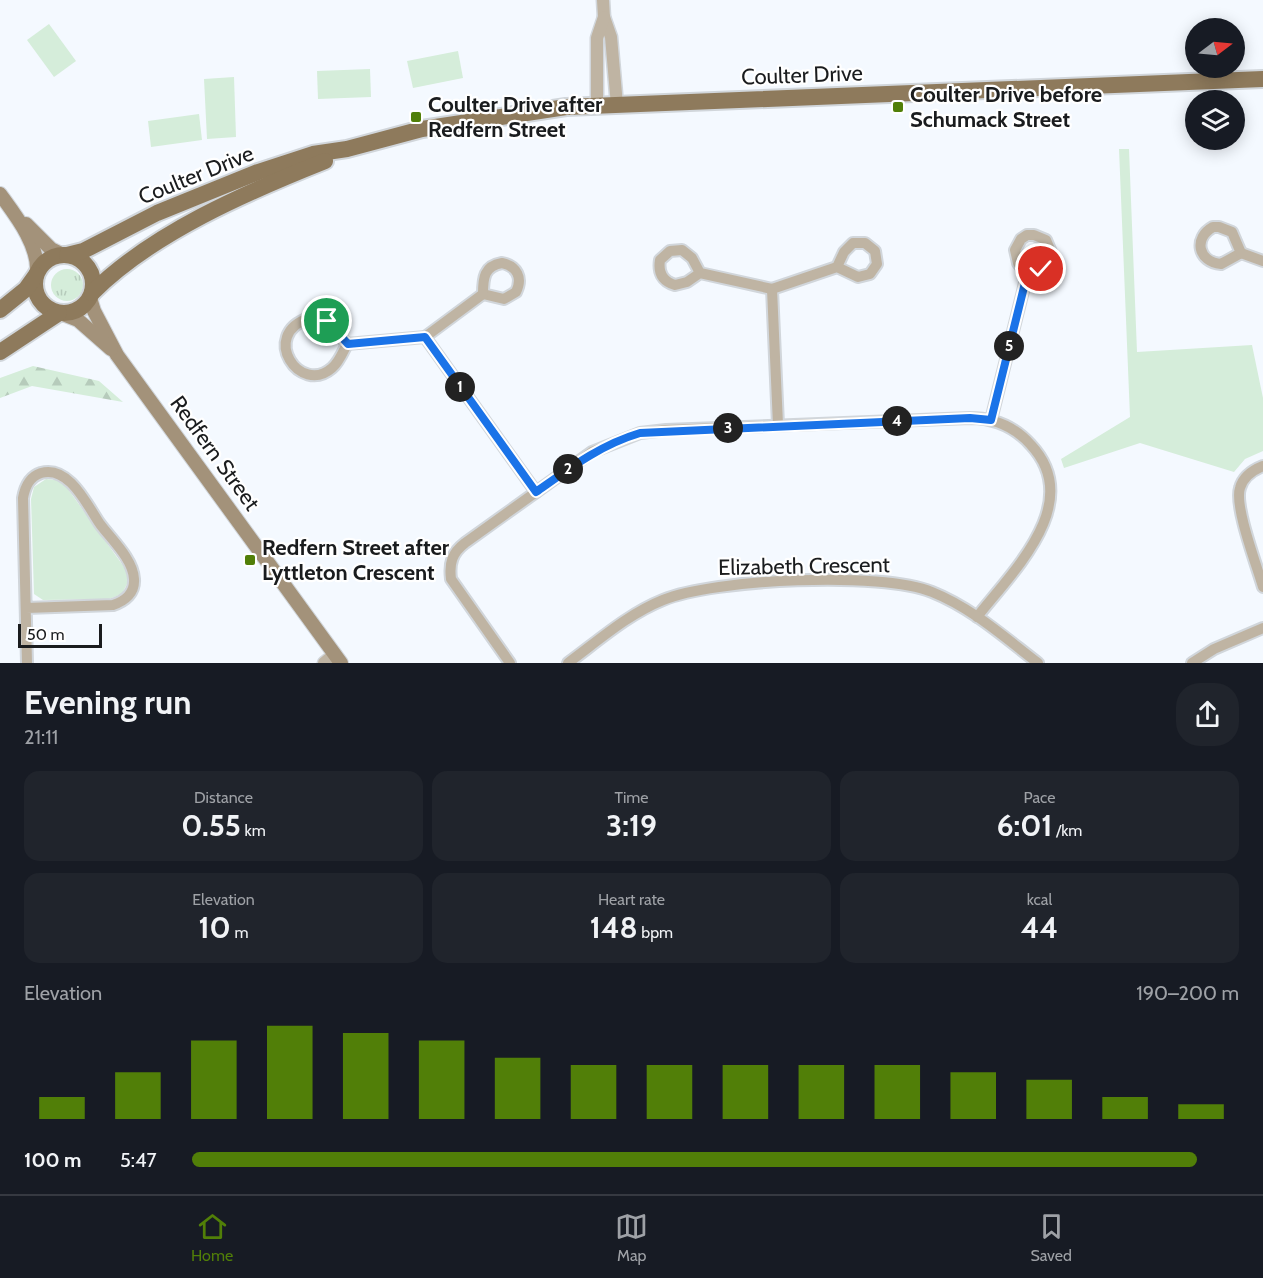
<!DOCTYPE html>
<meta charset="utf-8">
<style>
:root{--surface:#171b24;--page:#20242c;--text:#f1f3f6;--muted:#9ea1a6;--line:#363941;--accent:#517f08}
body{margin:0;font-family:Cabin,sans-serif;background:var(--page);color:var(--text);height:100vh;display:flex;flex-direction:column;font-size:22px;white-space:nowrap}
*{box-sizing:border-box;margin:0}
p{font-size:20px;color:var(--muted)}
.icon{flex:none;width:33px;height:33px;fill:none;stroke:currentColor;stroke-width:2;stroke-linecap:round;stroke-linejoin:round}
.map{position:relative;height:663px;overflow:hidden}
.side{display:flex;flex-direction:column;background:var(--surface);flex:1}
.side>*{flex:none}
.needle{width:39px;rotate:74deg}
.buttons{position:absolute;left:1185px;top:18px;display:grid;gap:12px}
.buttons a{display:grid;place-items:center;width:60px;height:60px;border-radius:50%;background:var(--surface);box-shadow:0 3px 15px #0003;font-size:30px}
.scale{position:absolute;left:18px;bottom:15px;width:84px;box-sizing:border-box;padding-left:6px;border:3px solid #1a1c1e;border-top:0;font-size:16px;line-height:21px;white-space:nowrap;color:#1a1c1e;-webkit-text-stroke:4px #fff;paint-order:stroke}
.pin{position:absolute;display:grid;place-items:center;width:51px;height:51px;color:#fff;margin:-26px;border:3px solid #fff;border-radius:50%;box-shadow:0 2px 6px #0007}
.km{position:absolute;width:30px;height:30px;margin:-15px;border-radius:50%;background:#222;color:#fff;font-size:16px;line-height:30px;text-align:center}
.round{display:grid;place-items:center;flex:none;width:63px;height:63px;border-radius:24px;background:var(--page)}
.headline{display:flex;align-items:center;justify-content:space-between;height:102px;padding:0 24px}
h1{font-size:33px;font-weight:800;line-height:45px}
.metrics{display:grid;grid-template-columns:repeat(3,1fr);gap:9px;height:102px;padding:6px 24px}
.metrics div{display:grid;align-content:center;border-radius:15px;background:var(--page);text-align:center}
.metrics b{font-size:30px;font-weight:800}
.metrics small{font-size:16px;font-weight:400}
.metrics p{font-size:16px}
.chart{height:168px;padding:12px 24px}
.chart p{display:flex;justify-content:space-between}
.chart svg{width:100%;height:108px;margin-top:6px;stroke:var(--accent);stroke-width:6}
ul{padding:0 24px;list-style:none;font-size:20px}
li{display:grid;grid-template-columns:96px 72px 1fr;align-items:center;height:45px}
li i{height:15px;border-radius:8px;background:var(--accent)}
.menu{display:flex;justify-content:space-around;align-items:center;height:84px;border-top:2px solid var(--line);background:var(--surface);font-size:16px;color:var(--muted)}
.menu a{display:grid;justify-items:center;gap:3px}
.menu .on{color:var(--accent)}
.map>svg:first-child{display:block}
.grass{fill:url(#grass-tufts)}
.forest{fill:url(#forest-firs)}
.park{fill:#d5edda}
.lines{fill:none;stroke-linecap:round;stroke-linejoin:round}
.minor-casing{stroke:#d1d6db;stroke-width:14}
.tertiary-casing{stroke:#d1d6db;stroke-width:15}
.secondary-casing{stroke:#d1d6db;stroke-width:16}
.primary-casing{stroke:#d1d6db;stroke-width:20}
.minor{stroke:#bfb4a3;stroke-width:10}
.tertiary{stroke:#bfb4a3;stroke-width:12}
.secondary{stroke:#a3927a;stroke-width:14}
.primary{stroke:#8e7a5c;stroke-width:16}
.route-casing{stroke:#fff;stroke-width:12}
.route{stroke:#1a73e8;stroke-width:8}
.poi-dot{fill:#517f08;stroke:#fff;stroke-width:2}
.labels{text-anchor:middle;dominant-baseline:central;stroke-width:4.5;stroke-linejoin:round;paint-order:stroke}
.street-label{font-size:22px;fill:#1a1c1e;stroke:#fff}
.poi-label{font-size:22px;font-weight:bold;fill:#1a1c1e;stroke:#fff;text-anchor:start}
</style>
<div class="map">
<svg width="1263" height="663" viewBox="0 0 1263 663">
<defs>
<pattern id="grass-tufts" width="24" height="20" patternUnits="userSpaceOnUse" patternTransform="scale(1.5)"><rect width="24" height="20" fill="#d5edda"/><path d="M3 7l-1-3M5 7V3M7 7l1-3M15 17l-1-3M17 17v-4M19 17l1-3" fill="none" stroke="#b6cbbb"/></pattern>
<pattern id="forest-firs" width="22" height="20" patternUnits="userSpaceOnUse" patternTransform="scale(1.5)"><rect width="22" height="20" fill="#d5edda"/><path d="M5 1l3.5 6h-7zM16 11l3.5 6h-7z" fill="#b6cbbb"/></pattern>
</defs>
<rect width="100%" height="100%" fill="#f4f9ff"/>
<circle class="grass" cx="67" cy="285" r="16"/>
<path class="forest" d="M 33,366 L 99,381 L 123,402 L 32,386 L 0,398 L 0,378 Z"/>
<g class="park">
<path d="M 49,24 L 76,61 L 54,77 L 27,40 Z"/>
<path d="M 458,51 L 463,78 L 413,88 L 407,61 Z"/>
<path d="M 370,69 L 371,97 L 318,99 L 317,71 Z"/>
<path d="M 234,77 L 236,137 L 207,139 L 204,79 Z"/>
<path d="M 199,114 L 202,140 L 151,147 L 148,121 Z"/>
<path d="M 1119,149 L 1129,149 L 1137,352 L 1252,345 L 1263,398 L 1263,451 L 1245,459 L 1234,472 L 1140,443 L 1064,468 L 1061,459 L 1130,417 Z"/>
<path d="M 46,479 L 57,480 L 65,485 L 127,571 L 128,582 L 122,594 L 109,599 L 43,600 L 34,594 L 31,499 L 34,487 Z"/>
</g>
<g class="lines">
<g class="minor-casing">
<g id="minor">
<path d="M 1213,227 L 1219,227 L 1232,232 L 1241,253 L 1221,264 C 1198,262 1193,238 1213,227 Z"/>
<path d="M 1027,235 L 1034,235 L 1046,240 L 1051,252 L 1046,265 L 1027,275 L 1018,263 L 1015,250 L 1021,239 Z"/>
<path d="M 1241,253 L 1263,261"/>
<path d="M 502,263 C 517,266 523,278 516,292 L 504,299 L 483,294 C 483,278 484,266 502,263 Z"/>
<path d="M 700,273 L 692,258 L 682,250 L 670,251 L 660,260 C 658,272 662,281 675,285 L 687,282 L 700,273 L 772,289"/>
<path d="M 483,294 L 425,337 L 536,492"/>
<path d="M 309,318 L 327,321 L 347,344 C 343,352 339,362 332,368 C 300,396 259,335 309,318 Z"/>
<path d="M 347,344 L 425,337"/>
<path d="M 991,420 L 1027,275"/>
<path d="M 778,425 L 772,289 L 837,267 L 844,252 L 853,243 L 865,243 L 875,251 L 877,264 L 870,274 L 858,277 L 837,267"/>
<path d="M 1263,466 C 1253,470 1243,477 1240,488 C 1234,506 1257,566 1263,587"/>
<path d="M 26,608 L 113,605 C 125,601 135,593 134,579 C 133,559 111,539 100,524 C 87,505 69,465 41,473 C 29,477 25,487 23,498 L 27,663"/>
<path d="M 510,663 L 451,579 C 449,563 452,553 465,543 L 592,452 L 640,433 L 666,430 L 970,418 C 994,418 1015,427 1031,445 C 1085,503 1013,571 977,617"/>
<path d="M 568,663 C 598,641 628,614 663,600 C 713,579 882,571 932,592 C 972,608 1004,637 1038,663"/>
<path d="M 1192,663 L 1214,649 L 1263,628"/>
</g>
</g>
<g class="tertiary-casing">
<g id="tertiary">
<path d="M 603,0 L 604,17 L 611,37 L 617,105"/>
<path d="M 597,106 L 597,38 L 604,17"/>
<path d="M 324,663 L 335,654"/>
</g>
</g>
<g class="secondary-casing">
<g id="secondary">
<path d="M 0,194 C 16,216 39,245 37,273"/>
<path d="M 26,224 L 51,249 L 63,255"/>
<path d="M 90,298 L 94,311 L 117,355 L 341,663"/>
<path d="M 63,314 L 78,320 L 111,349"/>
</g>
</g>
<g class="primary-casing">
<g id="primary">
<circle cx="64" cy="284" r="29"/>
<path d="M 67,255 L 83,251 L 157,213 L 258,172 L 313,154 L 347,149 L 422,129 L 566,107 L 1263,79"/>
<path d="M 92,293 C 152,233 247,192 325,161"/>
<path d="M 0,310 L 26,289 L 36,275"/>
<path d="M 0,352 L 59,313"/>
</g>
</g>
<use href="#minor" class="minor"/>
<use href="#tertiary" class="tertiary"/>
<use href="#secondary" class="secondary"/>
<use href="#primary" class="primary"/>
</g>
<g class="lines">
<g class="route-casing">
<path id="route" d="M 327,321 L 348,344 L 425,337 L 536,492 C 570,468 600,445 640,433 L 970,418 L 991,420 L 1027,275 L 1041,269"/>
</g>
<use href="#route" class="route"/>
</g>
<g class="poi-dot">
<rect x="892" y="101" width="12" height="12" rx="3"/>
<rect x="410" y="111" width="12" height="12" rx="3"/>
<rect x="244" y="554" width="12" height="12" rx="3"/>
</g>
<g class="labels">
<g class="street-label">
<text transform="translate(802 75) rotate(-2)">Coulter Drive</text>
<text transform="translate(196 175) rotate(-22)">Coulter Drive</text>
<text transform="translate(215 453) rotate(54)">Redfern Street</text>
<text transform="translate(804 566) rotate(-1)">Elizabeth Crescent</text>
</g>
<g class="poi-label">
<text x="910" y="94">Coulter Drive before<tspan x="910" dy="25">Schumack Street</tspan></text>
<text x="428" y="104">Coulter Drive after<tspan x="428" dy="25">Redfern Street</tspan></text>
<text x="262" y="547">Redfern Street after<tspan x="262" dy="25">Lyttleton Crescent</tspan></text>
</g>
</g>
</svg>
<div class="buttons">
<a><svg class="needle" viewBox="-14 -14 28 28"><path d="M0-13l5 13h-10z" fill="#e53935"/><path d="M0 13l5-13h-10z" fill="#9ea1a6"/></svg></a>
<a><svg class="icon" aria-label="layers" viewBox="0 0 24 24"><path d="M12 4l9 5-9 5-9-5zM3 14l9 5 9-5"/></svg></a>
</div>
<div class="scale">50 m</div>
<div class="pin" style="left:327px;top:321px;background:#1e9e55"><svg class="icon" aria-label="arrive" viewBox="0 0 24 24"><path d="M6 21V4h12l-3 4 3 4H6"/></svg></div>
<div class="pin" style="left:1041px;top:269px;background:#d93025"><svg class="icon" aria-label="check" viewBox="0 0 24 24"><path d="M5 12l5 5 9-10"/></svg></div>
<b class="km" style="left:460px;top:387px">1</b>
<b class="km" style="left:568px;top:469px">2</b>
<b class="km" style="left:728px;top:428px">3</b>
<b class="km" style="left:897px;top:421px">4</b>
<b class="km" style="left:1009px;top:346px">5</b>
</div>
<section class="side">
<div class="headline"><div><h1>Evening run</h1><p>21:11</p></div><a class="round"><svg class="icon" aria-label="share" viewBox="0 0 24 24"><path d="M12 15V3M7 8l5-5 5 5M5 13v7h14v-7"/></svg></a></div>
<div class="metrics">
<div><p>Distance</p><b>0.55<small> km</small></b></div>
<div><p>Time</p><b>3:19</b></div>
<div><p>Pace</p><b>6:01<small> /km</small></b></div>
</div>
<div class="metrics">
<div><p>Elevation</p><b>10<small> m</small></b></div>
<div><p>Heart rate</p><b>148<small> bpm</small></b></div>
<div><p>kcal</p><b>44</b></div>
</div>
<div class="chart"><p><span>Elevation</span>190–200 m</p>
<svg viewBox="0 0 160 44" preserveAspectRatio="none"><path d="M5 44V35M15 44V25M25 44V12M35 44V6M45 44V9M55 44V12M65 44V19M75 44V22M85 44V22M95 44V22M105 44V22M115 44V22M125 44V25M135 44V28M145 44V35M155 44V38"/></svg>
</div>
<ul>
<li><b>100 m</b>5:47<i style="width:96%"></i></li>
</ul>
</section>
<nav class="menu">
<a class="on"><svg class="icon" aria-label="home" viewBox="0 0 24 24"><path d="M3 11l9-7 9 7M6 9v11h12V9"/></svg>Home</a>
<a><svg class="icon" aria-label="map" viewBox="0 0 24 24"><path d="M3 6l6-2 6 2 6-2v14l-6 2-6-2-6 2zM9 4v14M15 6v14"/></svg>Map</a>
<a><svg class="icon" aria-label="saved" viewBox="0 0 24 24"><path d="M7 4h10v16l-5-4-5 4z"/></svg>Saved</a>
</nav>
